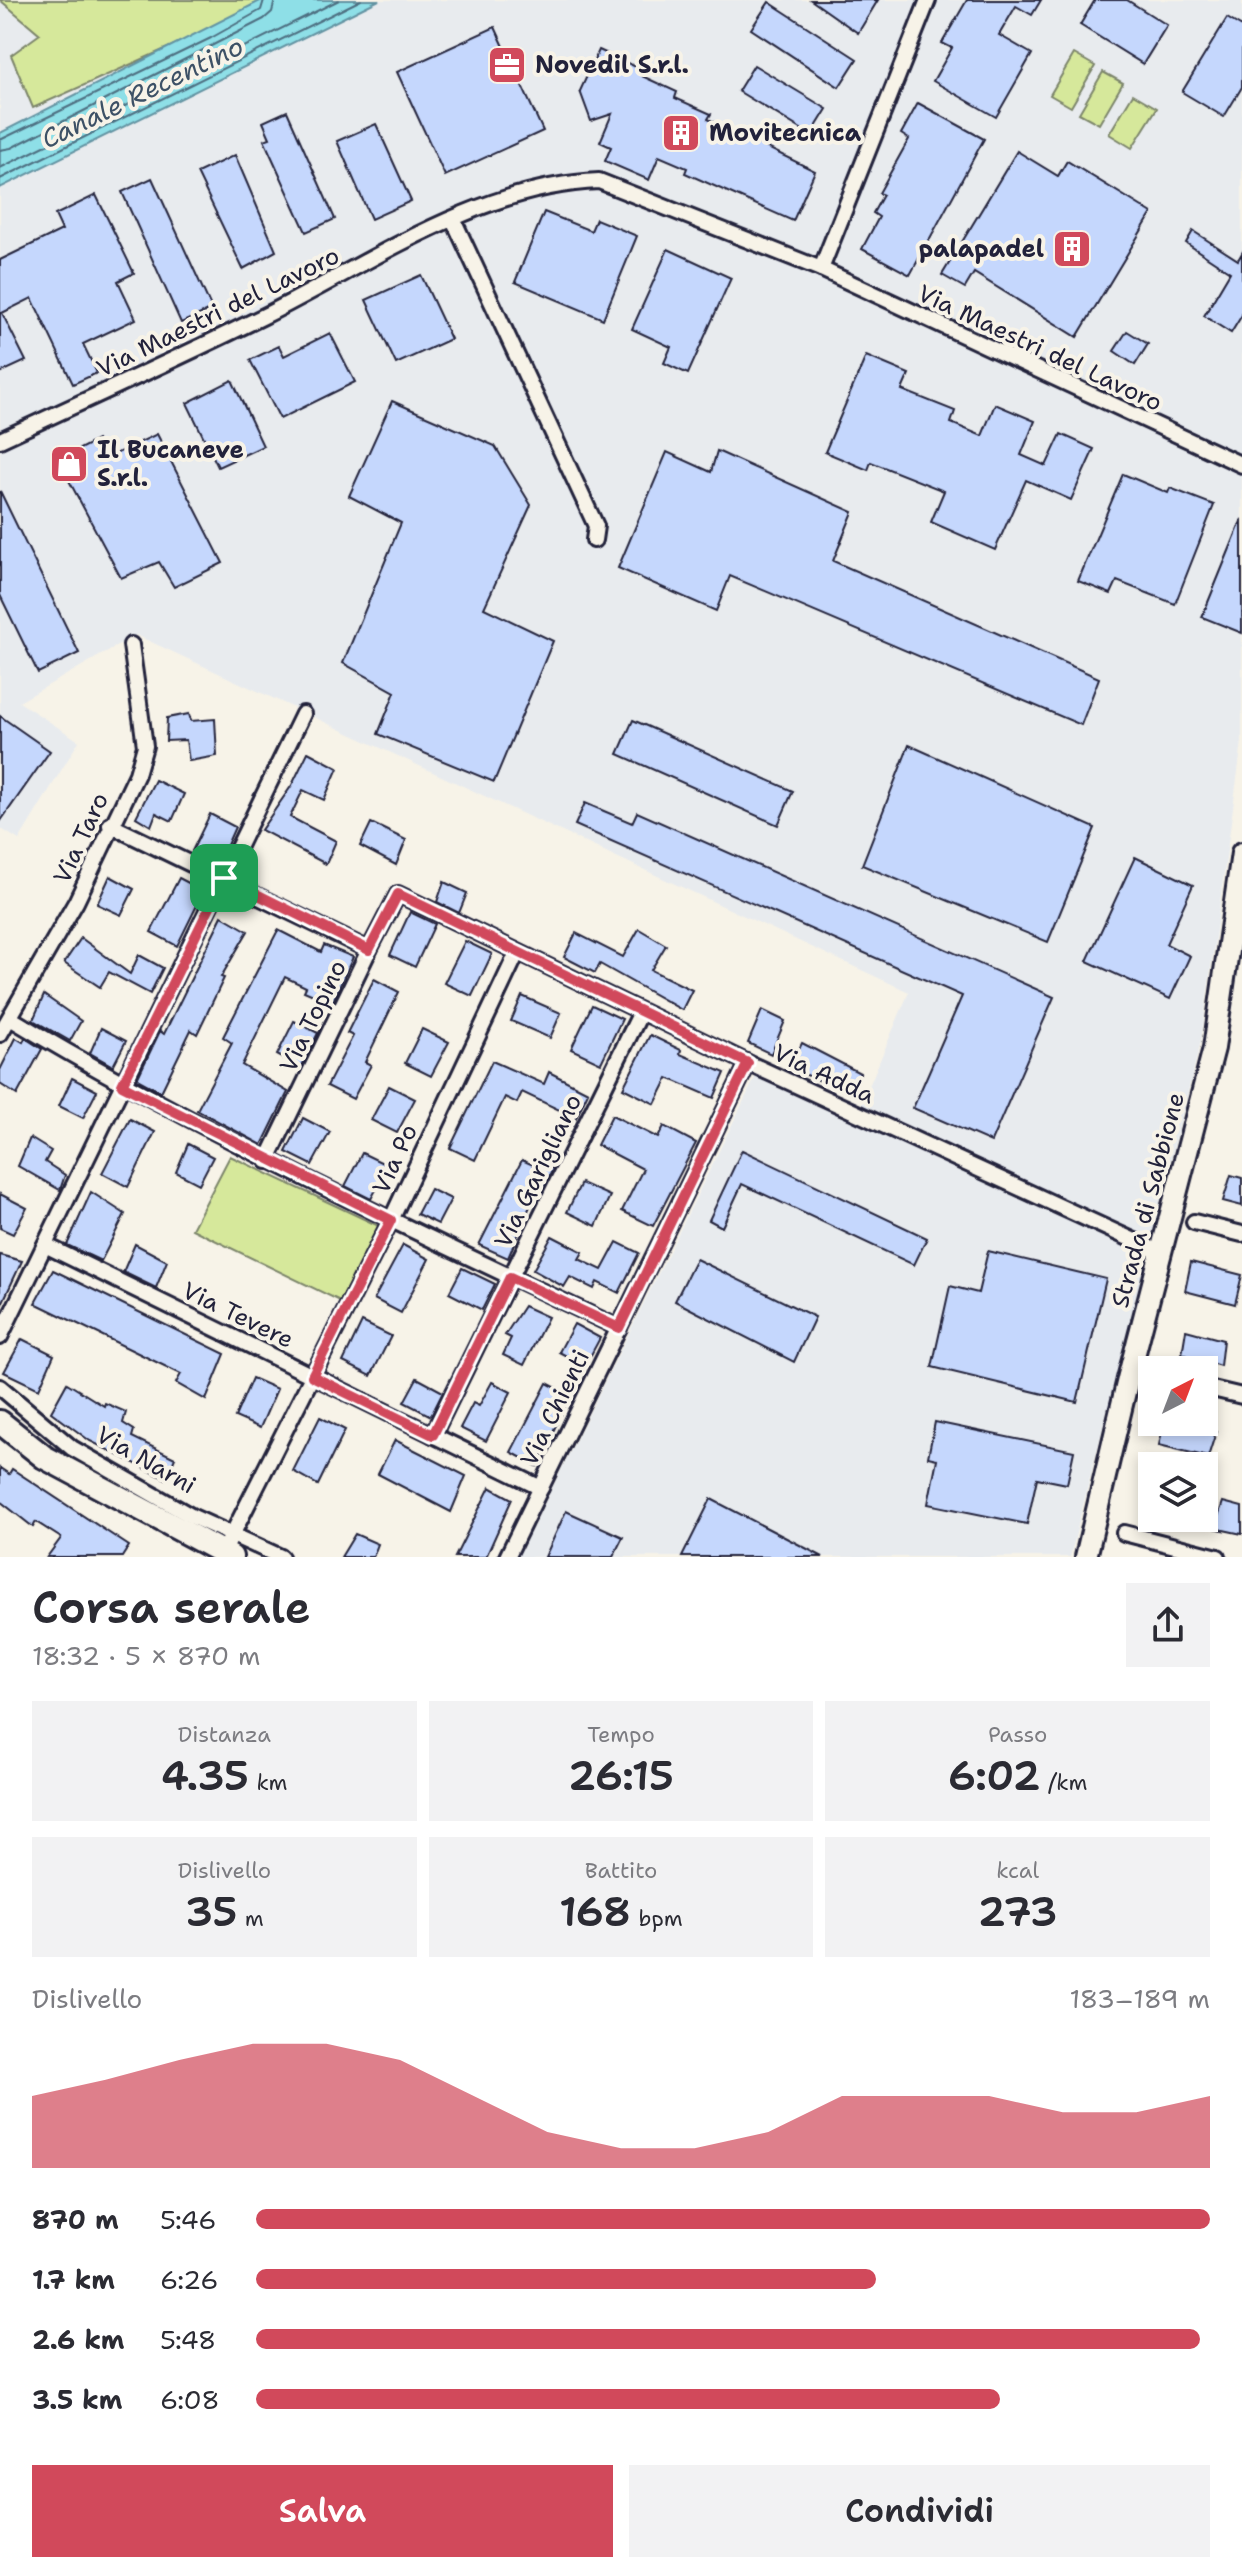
<!DOCTYPE html>
<html lang="it">
<meta charset="utf-8">
<style>
:root{--surface:#fff;--page:#f2f2f3;--text:#2b2b33;--muted:#7c7c81;--accent:#d1495b}
body{margin:0;font-family:"Shantell Sans",sans-serif;background:var(--page);color:var(--text);height:100vh;display:flex;flex-direction:column;font-size:30px;white-space:nowrap}
*{box-sizing:border-box;margin:0}
p{font-size:26px;color:var(--muted)}
.icon{flex:none;width:44px;height:44px;fill:none;stroke:currentColor;stroke-width:2;stroke-linecap:round;stroke-linejoin:round}
.map{position:relative;height:1557px;overflow:hidden}
.details{display:flex;flex-direction:column;background:var(--surface);flex:1}
.details>*{flex:none}
.needle{width:52px;rotate:42deg}
.buttons{position:absolute;left:1138px;top:1356px;display:grid;gap:16px}
.buttons a{display:grid;place-items:center;width:80px;height:80px;border-radius:0px;background:var(--surface);box-shadow:0 4px 12px #0003;font-size:40px}
.pin{position:absolute;display:grid;place-items:center;width:68px;height:68px;color:#fff;margin:-34px;border-radius:16px;box-shadow:0 4px 12px #0006}
.round{display:grid;place-items:center;flex:none;width:84px;height:84px;border-radius:0px;background:var(--page)}
.summary{display:flex;align-items:center;justify-content:space-between;height:136px;padding:0 32px}
h1{font-size:44px;font-weight:600;line-height:60px}
.figures{display:grid;grid-template-columns:repeat(3,1fr);gap:12px;height:136px;padding:8px 32px}
.figures div{display:grid;align-content:center;border-radius:0px;background:var(--page);text-align:center}
.figures b{font-size:40px;font-weight:600}
.figures small{font-size:22px;font-weight:400}
.figures p{font-size:22px}
.chart{height:224px;padding:16px 32px}
.chart p{display:flex;justify-content:space-between}
.chart svg{width:100%;height:144px;margin-top:8px;fill:var(--accent);opacity:.7}
.button{display:flex;gap:16px;margin-top:auto;padding:16px 32px}
.button a{flex:1;height:92px;border-radius:0px;background:var(--accent);color:#fff;font-size:32px;font-weight:600;line-height:92px;text-align:center}
.button a+a{background:var(--page);color:var(--text)}
ul{padding:0 32px;list-style:none;font-size:26px}
li{display:grid;grid-template-columns:128px 96px 1fr;align-items:center;height:60px}
li i{height:20px;border-radius:10px;background:var(--accent)}
.map>svg:first-child{display:block}
.built{fill:#e8ebee}
.green{fill:#d6e89b;stroke:#7c856b;stroke-width:2}
.water{fill:#8edfe7;stroke:#6393a2;stroke-width:2}
.lines{fill:none;stroke-linecap:round;stroke-linejoin:round}
.shore{stroke:#4d6e80;stroke-width:2}
.building{fill:#c5d7fd;stroke:#22223b;stroke-width:2}
.minor-casing{stroke:#22223b;stroke-width:20}
.secondary-casing{stroke:#22223b;stroke-width:26}
.primary-casing{stroke:#22223b;stroke-width:28}
.minor{stroke:#f7f3e8;stroke-width:14}
.secondary{stroke:#f7f3e8;stroke-width:20}
.primary{stroke:#f7f3e8;stroke-width:22}
.route-casing{stroke:#fff;stroke-width:16}
.route{stroke:#d1495b;stroke-width:10}
.labels{text-anchor:middle;dominant-baseline:central;stroke-width:8;stroke-linejoin:round;paint-order:stroke}
.poi-label{font-size:24px;font-weight:bold;fill:#22223b;stroke:#f7f3e8;text-anchor:start}
.street-label{font-size:24px;fill:#22223b;stroke:#f7f3e8}
.water-label{font-size:26px;font-style:italic;fill:#3d5166;stroke:#f7f3e8}
</style>
<div class="map">
<svg width="1242" height="1557" viewBox="0 0 1242 1557">
<rect width="100%" height="100%" fill="#f7f3e8"/>
<filter id="ink" filterUnits="userSpaceOnUse"><feTurbulence type="fractalNoise" baseFrequency=".0125" numOctaves="2"/><feDisplacementMap in="SourceGraphic" scale="16" xChannelSelector="R" yChannelSelector="G"/><feConvolveMatrix kernelMatrix="1 2 1 2 8 2 1 2 1" color-interpolation-filters="sRGB"/></filter>
<g filter="url(#ink)">
<path class="built" d="M 0,0 L 1242,0 L 1242,742 L 1201,1041 L 1070,1557 L 518,1557 L 763,1062 L 861,1105 L 909,992 L 136,635 L 19,702 L 79,741 L 19,840 L 0,828 Z"/>
<g class="green">
<path d="M 0,0 L 262,0 L 208,30 L 33,108 L 11,55 L 40,34 Z"/>
<path d="M 1074,54 L 1095,66 L 1071,107 L 1050,95 Z"/>
<path d="M 1103,72 L 1123,83 L 1099,124 L 1079,113 Z"/>
<path d="M 1133,94 L 1157,108 L 1132,148 L 1109,134 Z"/>
<path d="M 230,1156 L 381,1227 L 342,1302 L 192,1229 Z"/>
</g>
<path class="water" d="M 262,0 L 379,0 L 0,188 L 0,133 Z"/>
<g class="lines">
<g class="shore">
<path d="M 0,140 L 211,38 L 261,10 L 264,0"/>
<path d="M 0,150 L 11,148 L 264,19 L 272,12 L 275,0"/>
<path d="M 0,168 L 339,0"/>
<path d="M 0,179 L 361,0"/>
</g>
</g>
<g class="building">
<path d="M 811,0 L 878,0 L 858,33 Z"/>
<path d="M 967,0 L 1041,0 L 1032,15 L 1016,6 L 999,35 L 1032,54 L 996,117 L 933,81 L 952,48 L 942,43 Z"/>
<path d="M 1095,0 L 1127,0 L 1167,25 L 1143,64 L 1080,25 Z"/>
<path d="M 769,2 L 857,59 L 839,87 L 751,29 Z"/>
<path d="M 1227,18 L 1242,27 L 1242,87 L 1224,117 L 1182,92 Z"/>
<path d="M 495,27 L 543,131 L 445,176 L 397,72 Z"/>
<path d="M 599,50 L 645,71 L 642,76 L 677,92 L 675,98 L 711,114 L 708,119 L 815,171 L 793,221 L 685,173 L 687,168 L 659,156 L 649,180 L 605,161 L 611,147 L 600,142 L 612,114 L 591,121 L 580,91 Z"/>
<path d="M 754,65 L 827,109 L 811,135 L 738,91 Z"/>
<path d="M 918,103 L 984,139 L 910,275 L 862,249 L 879,217 L 873,213 L 883,195 L 879,193 L 909,139 L 901,134 Z"/>
<path d="M 287,111 L 335,219 L 306,232 L 264,140 L 270,138 L 263,122 Z"/>
<path d="M 376,124 L 411,201 L 371,219 L 337,141 Z"/>
<path d="M 1017,151 L 1058,176 L 1067,161 L 1152,213 L 1077,337 L 974,273 L 965,288 L 942,275 Z"/>
<path d="M 235,155 L 276,251 L 243,269 L 197,173 Z"/>
<path d="M 152,178 L 212,309 L 181,323 L 122,192 Z"/>
<path d="M 96,195 L 134,273 L 118,281 L 136,319 L 83,344 L 97,373 L 73,384 L 32,298 L 2,313 L 26,361 L 0,373 L 0,260 L 62,230 L 55,215 Z"/>
<path d="M 544,212 L 591,231 L 596,219 L 637,236 L 603,319 L 515,282 Z"/>
<path d="M 1193,231 L 1238,260 L 1242,253 L 1242,315 L 1231,333 L 1204,316 L 1230,272 L 1186,243 Z"/>
<path d="M 668,249 L 731,278 L 688,374 L 664,363 L 671,347 L 632,329 Z"/>
<path d="M 421,275 L 451,339 L 396,364 L 366,300 Z"/>
<path d="M 1127,331 L 1148,344 L 1135,365 L 1114,351 Z"/>
<path d="M 330,333 L 355,382 L 280,419 L 250,360 L 279,346 L 284,356 Z"/>
<path d="M 866,356 L 909,374 L 902,390 L 955,411 L 951,423 L 982,436 L 995,404 L 1035,421 L 1021,455 L 1046,466 L 1061,434 L 1094,449 L 1071,500 L 1026,480 L 995,550 L 931,522 L 944,491 L 871,462 L 868,470 L 825,452 Z"/>
<path d="M 232,380 L 263,446 L 218,467 L 187,403 Z"/>
<path d="M 392,401 L 495,446 L 531,505 L 484,608 L 553,641 L 494,782 L 378,734 L 395,692 L 343,663 L 401,523 L 349,496 Z"/>
<path d="M 157,434 L 223,563 L 174,587 L 159,562 L 121,578 L 58,460 L 97,440 L 107,458 Z"/>
<path d="M 717,451 L 853,512 L 833,561 L 1099,678 L 1081,725 L 730,576 L 716,611 L 618,568 L 667,452 L 711,472 Z"/>
<path d="M 1123,474 L 1168,493 L 1170,488 L 1214,505 L 1175,604 L 1117,581 L 1111,594 L 1078,581 Z"/>
<path d="M 0,491 L 79,653 L 38,673 L 0,595 Z"/>
<path d="M 1242,519 L 1242,633 L 1202,617 Z"/>
<path d="M 189,714 L 191,721 L 215,719 L 217,756 L 189,761 L 186,740 L 166,741 L 167,718 Z"/>
<path d="M 0,716 L 50,751 L 0,822 Z"/>
<path d="M 633,720 L 793,791 L 778,825 L 618,754 Z"/>
<path d="M 909,745 L 1095,828 L 1048,942 L 862,865 Z"/>
<path d="M 308,752 L 338,768 L 324,800 L 303,790 L 290,817 L 336,841 L 326,864 L 261,830 L 292,785 Z"/>
<path d="M 155,780 L 184,794 L 172,821 L 156,813 L 151,826 L 136,817 Z"/>
<path d="M 585,803 L 632,823 L 637,812 L 1054,997 L 991,1142 L 913,1108 L 962,996 L 575,825 Z"/>
<path d="M 210,814 L 235,827 L 219,863 L 192,851 Z"/>
<path d="M 371,823 L 406,840 L 396,865 L 360,846 Z"/>
<path d="M 1135,857 L 1193,885 L 1166,944 L 1190,956 L 1170,999 L 1087,961 Z"/>
<path d="M 110,876 L 134,889 L 121,915 L 97,904 Z"/>
<path d="M 179,878 L 204,891 L 177,946 L 151,932 Z"/>
<path d="M 444,882 L 467,893 L 459,913 L 437,902 Z"/>
<path d="M 410,912 L 435,924 L 415,967 L 390,955 Z"/>
<path d="M 222,916 L 248,931 L 221,977 L 224,978 L 197,1034 L 191,1030 L 161,1092 L 137,1079 L 160,1031 L 164,1034 Z"/>
<path d="M 639,929 L 666,945 L 651,970 L 692,990 L 682,1010 L 600,964 L 595,973 L 564,957 L 576,933 L 623,957 Z"/>
<path d="M 278,930 L 321,952 L 324,945 L 353,957 L 332,1003 L 304,991 L 306,987 L 285,977 L 242,1065 L 288,1092 L 262,1145 L 197,1110 L 232,1043 L 223,1037 Z"/>
<path d="M 81,938 L 130,974 L 139,955 L 163,968 L 150,994 L 109,972 L 100,987 L 64,963 Z"/>
<path d="M 465,941 L 492,954 L 472,996 L 444,983 Z"/>
<path d="M 374,979 L 399,992 L 365,1062 L 371,1065 L 353,1099 L 327,1086 L 353,1036 L 347,1033 Z"/>
<path d="M 44,995 L 81,1021 L 70,1041 L 33,1020 Z"/>
<path d="M 522,996 L 561,1013 L 550,1038 L 511,1021 Z"/>
<path d="M 592,1005 L 622,1019 L 601,1063 L 571,1049 Z"/>
<path d="M 762,1010 L 785,1021 L 771,1054 L 748,1043 Z"/>
<path d="M 294,1021 L 318,1033 L 301,1068 L 277,1055 Z"/>
<path d="M 101,1028 L 126,1041 L 113,1066 L 90,1053 Z"/>
<path d="M 422,1029 L 449,1042 L 431,1076 L 405,1063 Z"/>
<path d="M 650,1035 L 681,1050 L 680,1054 L 725,1073 L 714,1098 L 668,1078 L 655,1104 L 623,1088 Z"/>
<path d="M 16,1038 L 23,1042 L 25,1038 L 42,1049 L 17,1095 L 0,1084 L 0,1070 Z"/>
<path d="M 802,1043 L 860,1073 L 851,1094 L 790,1068 Z"/>
<path d="M 492,1061 L 544,1084 L 549,1072 L 588,1092 L 576,1118 L 522,1092 L 517,1103 L 505,1097 L 475,1160 L 450,1148 Z"/>
<path d="M 72,1078 L 97,1091 L 83,1118 L 59,1106 Z"/>
<path d="M 389,1086 L 415,1099 L 397,1133 L 371,1120 Z"/>
<path d="M 612,1115 L 658,1138 L 664,1126 L 696,1143 L 653,1226 L 622,1211 L 643,1169 L 597,1145 Z"/>
<path d="M 303,1118 L 330,1132 L 312,1165 L 286,1152 Z"/>
<path d="M 130,1119 L 155,1132 L 128,1187 L 102,1173 Z"/>
<path d="M 30,1138 L 51,1151 L 45,1162 L 65,1175 L 60,1190 L 18,1166 Z"/>
<path d="M 188,1144 L 213,1157 L 199,1184 L 176,1172 Z"/>
<path d="M 742,1150 L 927,1238 L 914,1265 L 742,1184 L 722,1227 L 709,1220 Z"/>
<path d="M 362,1153 L 389,1166 L 371,1199 L 345,1186 Z"/>
<path d="M 522,1160 L 533,1165 L 535,1160 L 553,1169 L 543,1188 L 539,1185 L 508,1258 L 479,1245 Z"/>
<path d="M 1231,1175 L 1242,1178 L 1242,1206 L 1223,1201 Z"/>
<path d="M 581,1183 L 610,1196 L 596,1226 L 567,1212 Z"/>
<path d="M 430,1189 L 451,1199 L 438,1224 L 417,1214 Z"/>
<path d="M 91,1192 L 125,1214 L 101,1261 L 67,1245 Z"/>
<path d="M 0,1194 L 27,1208 L 13,1234 L 0,1228 Z"/>
<path d="M 552,1236 L 583,1252 L 579,1259 L 602,1270 L 617,1242 L 639,1253 L 619,1293 L 597,1282 L 594,1289 L 570,1277 L 564,1287 L 533,1270 Z"/>
<path d="M 135,1244 L 167,1261 L 156,1288 L 123,1272 Z"/>
<path d="M 403,1245 L 429,1259 L 401,1313 L 374,1299 Z"/>
<path d="M 988,1251 L 1106,1279 L 1077,1402 L 932,1367 L 950,1286 L 978,1293 Z"/>
<path d="M 0,1255 L 22,1261 L 0,1308 Z"/>
<path d="M 696,1259 L 815,1317 L 794,1362 L 675,1301 Z"/>
<path d="M 1191,1262 L 1242,1275 L 1235,1304 L 1185,1291 Z"/>
<path d="M 462,1268 L 495,1284 L 482,1310 L 449,1293 Z"/>
<path d="M 53,1270 L 225,1354 L 206,1400 L 176,1383 L 181,1374 L 35,1303 Z"/>
<path d="M 524,1306 L 548,1317 L 524,1365 L 503,1355 L 511,1338 L 505,1335 Z"/>
<path d="M 362,1322 L 391,1336 L 371,1376 L 343,1362 Z"/>
<path d="M 574,1324 L 600,1338 L 585,1366 L 559,1352 Z"/>
<path d="M 1186,1330 L 1223,1340 L 1220,1366 L 1182,1354 Z"/>
<path d="M 22,1339 L 54,1355 L 39,1389 L 4,1372 Z"/>
<path d="M 252,1378 L 277,1389 L 260,1428 L 235,1417 Z"/>
<path d="M 417,1378 L 443,1392 L 431,1416 L 404,1402 Z"/>
<path d="M 492,1382 L 511,1392 L 486,1441 L 460,1428 L 473,1403 L 479,1406 Z"/>
<path d="M 67,1383 L 104,1406 L 105,1403 L 126,1412 L 123,1423 L 134,1430 L 132,1437 L 175,1458 L 166,1479 L 90,1441 L 51,1412 Z"/>
<path d="M 547,1383 L 570,1395 L 537,1466 L 511,1452 Z"/>
<path d="M 320,1417 L 345,1430 L 318,1485 L 293,1471 Z"/>
<path d="M 935,1422 L 1074,1451 L 1067,1484 L 1037,1478 L 1027,1524 L 928,1504 L 937,1459 L 928,1457 Z"/>
<path d="M 1164,1422 L 1184,1422 L 1216,1432 L 1208,1457 L 1159,1445 Z"/>
<path d="M 395,1440 L 466,1476 L 451,1512 L 378,1474 Z"/>
<path d="M 0,1468 L 9,1474 L 12,1469 L 129,1546 L 122,1557 L 47,1557 L 61,1538 L 36,1522 L 33,1527 L 0,1501 Z"/>
<path d="M 490,1487 L 512,1499 L 486,1557 L 455,1557 Z"/>
<path d="M 711,1499 L 823,1557 L 682,1557 Z"/>
<path d="M 1223,1502 L 1242,1507 L 1242,1534 L 1214,1528 Z"/>
<path d="M 566,1511 L 623,1537 L 613,1557 L 545,1557 Z"/>
<path d="M 355,1534 L 378,1544 L 373,1557 L 341,1557 Z"/>
</g>
<g class="lines">
<g class="minor-casing">
<g id="minor">
<path d="M 453,219 L 596,526 L 594,540"/>
<path d="M 821,269 L 928,0"/>
<path d="M 0,440 C 88,399 177,359 264,316 C 370,263 478,186 599,181 L 821,269 L 1242,465"/>
<path d="M 110,825 L 369,950 L 267,1161"/>
<path d="M 369,950 L 398,894 L 748,1063 L 1161,1253"/>
<path d="M 10,1018 C 205,1136 413,1230 619,1328"/>
<path d="M 0,1034 L 76,902 L 137,774 L 145,746 L 131,645"/>
<path d="M 1194,1222 L 1242,1234"/>
<path d="M 45,1245 L 541,1488"/>
<path d="M 0,1337 L 303,714"/>
<path d="M 0,1387 L 72,1448 L 191,1516 L 281,1557"/>
<path d="M 1204,1387 L 1242,1396"/>
<path d="M 433,1435 L 641,1012"/>
<path d="M 1124,1533 L 1218,1557"/>
<path d="M 223,1553 L 391,1220 L 517,953"/>
<path d="M 507,1557 L 748,1063"/>
</g>
</g>
<g class="secondary-casing">
<path id="secondary" d="M 1086,1557 L 1128,1379 L 1214,1048 L 1242,853"/>
</g>
<g class="primary-casing">
<path id="primary" d="M 0,1422 L 44,1457 L 231,1557"/>
</g>
<use href="#minor" class="minor"/>
<use href="#secondary" class="secondary"/>
<use href="#primary" class="primary"/>
</g>
</g>
<g class="lines" filter="url(#ink)">
<g class="route-casing">
<path id="route" d="M 224,878 L 369,950 L 398,894 L 748,1063 L 619,1328 L 510,1277 L 433,1435 L 312,1376 L 391,1220 L 122,1085 Z"/>
</g>
<use href="#route" class="route"/>
</g>
<defs>
<g id="office-square" transform="scale(2)"><rect x="-9" y="-9" width="18" height="18" rx="4" fill="#d1495b" stroke="#f7f3e8"/><path d="M-6-3h4V-5.5h4V-3h4V5H-6ZM-1-4.5V-3h2v-1.5ZM-6 0V1H6V0Z" fill="#fff"/></g>
<g id="building-square" transform="scale(2)"><rect x="-9" y="-9" width="18" height="18" rx="4" fill="#d1495b" stroke="#f7f3e8"/><path d="M-4-6H4V6H1V3H-1V6H-4ZM-2.5-4.3h1.7v1.8h-1.7ZM.8-4.3h1.7v1.8H.8ZM-2.5-1h1.7V.8h-1.7ZM.8-1h1.7V.8H.8Z" fill="#fff"/></g>
<g id="shop-square" transform="scale(2)"><rect x="-9" y="-9" width="18" height="18" rx="4" fill="#d1495b" stroke="#f7f3e8"/><path d="M-5-2.5h2.3a2.7 3.5 0 0 1 5.4 0H5L5.5 6h-11ZM-1.5-2.5h3a1.5 2.3 0 0 0-3 0Z" fill="#fff"/></g>
</defs>
<g fill-rule="evenodd">
<use href="#office-square" x="507" y="65"/>
<use href="#building-square" x="681" y="133"/>
<use href="#building-square" x="1072" y="249"/>
<use href="#shop-square" x="69" y="464"/>
</g>
<g class="labels">
<g class="poi-label">
<text x="535" y="65">Novedil S.r.l.</text>
<text x="709" y="133">Movitecnica</text>
<text x="1044" y="249" text-anchor="end">palapadel</text>
<text x="97" y="450">Il Bucaneve<tspan x="97" dy="28">S.r.l.</tspan></text>
</g>
<g class="street-label">
<text transform="translate(218 312) rotate(-26)">Via Maestri del Lavoro</text>
<text transform="translate(1040 348) rotate(25)">Via Maestri del Lavoro</text>
<text transform="translate(81 838) rotate(-65)">Via Taro</text>
<text transform="translate(313 1016) rotate(-64)">Via Topino</text>
<text transform="translate(824 1074) rotate(25)">Via Adda</text>
<text transform="translate(395 1159) rotate(-65)">Via Po</text>
<text transform="translate(538 1171) rotate(-64)">Via Garigliano</text>
<text transform="translate(1148 1200) rotate(-75)">Strada di Sabbione</text>
<text transform="translate(238 1315) rotate(26)">Via Tevere</text>
<text transform="translate(555 1408) rotate(-64)">Via Chienti</text>
<text transform="translate(146 1460) rotate(30)">Via Narni</text>
</g>
<g class="water-label">
<text transform="translate(142 92) rotate(-26)">Canale Recentino</text>
</g>
</g>
</svg>
<div class="buttons">
<a><svg class="needle" viewBox="-14 -14 28 28"><path d="M0-13l5 13h-10z" fill="#e53935"/><path d="M0 13l5-13h-10z" fill="#7c7c81"/></svg></a>
<a><svg class="icon" aria-label="layers" viewBox="0 0 24 24"><path d="M12 4l9 5-9 5-9-5zM3 14l9 5 9-5"/></svg></a>
</div>
<div class="pin" style="left:224px;top:878px;background:#1e9e55"><svg class="icon" aria-label="arrive" viewBox="0 0 24 24"><path d="M6 21V4h12l-3 4 3 4H6"/></svg></div>
</div>
<section class="details">
<div class="summary"><div><h1>Corsa serale</h1><p>18:32 · 5 × 870 m</p></div><a class="round"><svg class="icon" aria-label="share" viewBox="0 0 24 24"><path d="M12 15V3M7 8l5-5 5 5M5 13v7h14v-7"/></svg></a></div>
<div class="figures">
<div><p>Distanza</p><b>4.35<small> km</small></b></div>
<div><p>Tempo</p><b>26:15</b></div>
<div><p>Passo</p><b>6:02<small> /km</small></b></div>
</div>
<div class="figures">
<div><p>Dislivello</p><b>35<small> m</small></b></div>
<div><p>Battito</p><b>168<small> bpm</small></b></div>
<div><p>kcal</p><b>273</b></div>
</div>
<div class="chart"><p><span>Dislivello</span>183–189 m</p>
<svg viewBox="0 0 160 44" preserveAspectRatio="none"><path d="M0 44V22L10 17L20 11L30 6L40 6L50 11L60 22L70 33L80 38L90 38L100 33L110 22L120 22L130 22L140 27L150 27L160 22V44z"/></svg>
</div>
<ul>
<li><b>870 m</b>5:46<i style="width:100%"></i></li>
<li><b>1.7 km</b>6:26<i style="width:65%"></i></li>
<li><b>2.6 km</b>5:48<i style="width:99%"></i></li>
<li><b>3.5 km</b>6:08<i style="width:78%"></i></li>
</ul>
<div class="button"><a>Salva</a><a>Condividi</a></div>
</section>
